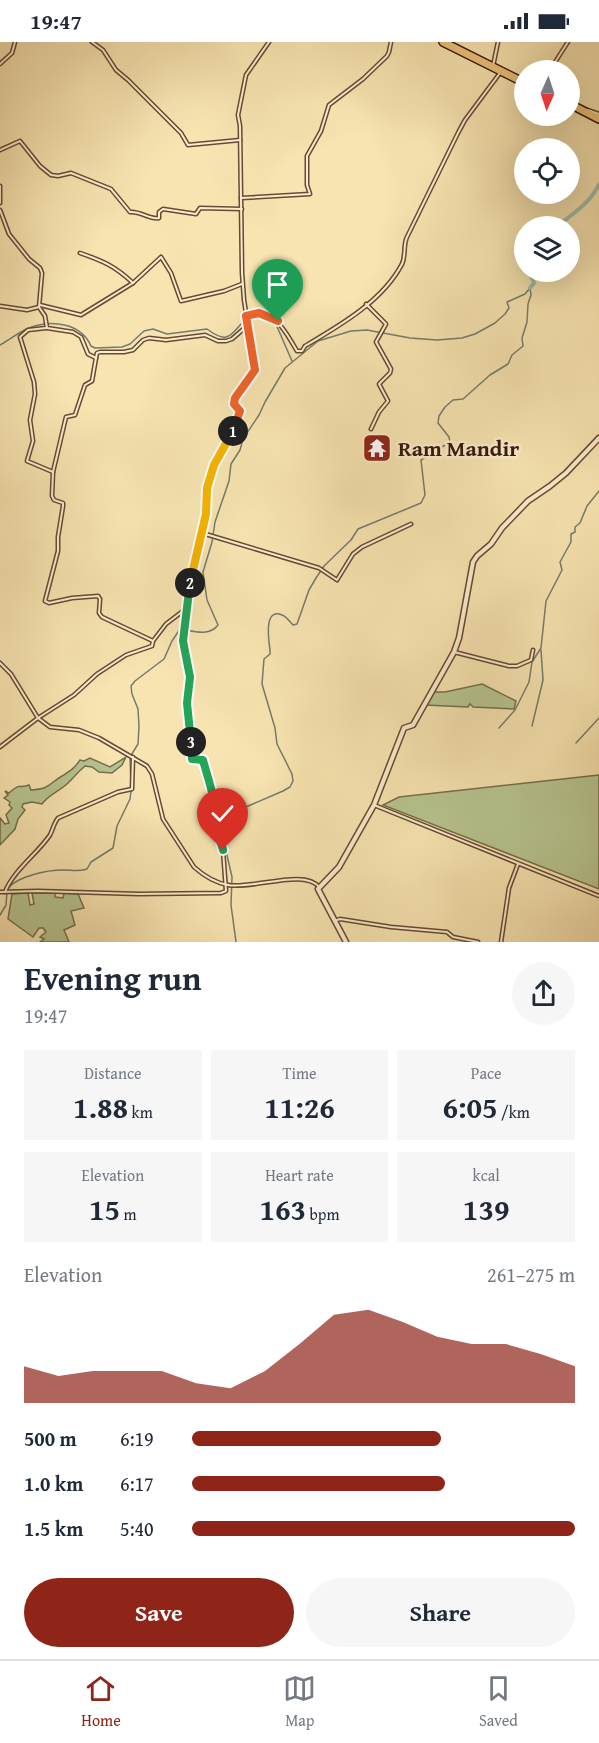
<!DOCTYPE html>
<meta charset="utf-8">
<style>
:root{--surface:#fff;--page:#f6f6f7;--text:#1f2937;--muted:#747a83;--line:#e0e1e3;--accent:#8f2418}
body{margin:0;font-family:"Gentium Book Plus",serif;background:var(--page);color:var(--text);height:100vh;display:flex;flex-direction:column;font-size:22px;white-space:nowrap}
*{box-sizing:border-box;margin:0}
p{font-size:20px;color:var(--muted)}
.icon{flex:none;width:33px;height:33px;fill:none;stroke:currentColor;stroke-width:2;stroke-linecap:round;stroke-linejoin:round}
.map{position:relative;height:900px;overflow:hidden}
.panel{display:flex;flex-direction:column;background:var(--surface);flex:1}
.panel>*{flex:none}
.needle{width:39px;rotate:183deg}
.tools{position:absolute;left:514px;top:18px;display:grid;gap:12px}
.tools a{display:grid;place-items:center;width:66px;height:66px;border-radius:50%;background:var(--surface);box-shadow:0 6px 24px #0002;font-size:30px}
.pin{position:absolute;display:grid;place-items:center;width:51px;height:51px;color:#fff;margin:-62px -26px;border-radius:50% 50% 50% 0;rotate:-45deg;box-shadow:0 0 6px #0007}
.pin .icon{rotate:45deg}
.km{position:absolute;width:30px;height:30px;margin:-15px;border-radius:50%;background:#222;color:#fff;font-size:16px;line-height:30px;text-align:center}
.round{display:grid;place-items:center;flex:none;width:63px;height:63px;border-radius:32px;background:var(--page)}
.summary{display:flex;align-items:center;justify-content:space-between;height:102px;padding:0 24px}
h1{font-size:33px;font-weight:700;line-height:45px}
.figures{display:grid;grid-template-columns:repeat(3,1fr);gap:9px;height:102px;padding:6px 24px}
.figures div{display:grid;align-content:center;border-radius:0px;background:var(--page);text-align:center}
.figures b{font-size:30px;font-weight:700}
.figures small{font-size:16px;font-weight:400}
.figures p{font-size:16px}
.chart{height:168px;padding:12px 24px}
.chart p{display:flex;justify-content:space-between}
.chart svg{width:100%;height:108px;margin-top:6px;fill:var(--accent);opacity:.7}
.action{display:flex;gap:12px;margin-top:auto;padding:12px 24px}
.action a{flex:1;height:69px;border-radius:36px;background:var(--accent);color:#fff;font-size:24px;font-weight:700;line-height:69px;text-align:center}
.action a+a{background:var(--page);color:var(--text)}
ul{padding:0 24px;list-style:none;font-size:20px}
li{display:grid;grid-template-columns:96px 72px 1fr;align-items:center;height:45px}
li i{height:15px;border-radius:8px;background:var(--accent)}
.status{display:flex;justify-content:space-between;align-items:center;height:42px;padding:0 30px;background:var(--surface);direction:ltr}
.status svg{height:16px;fill:currentColor}
.dock{display:flex;justify-content:space-around;align-items:center;height:84px;border-top:2px solid var(--line);background:var(--surface);font-size:16px;color:var(--muted)}
.dock a{display:grid;justify-items:center;gap:3px}
.dock .active{color:var(--accent)}
.map>svg:first-child{display:block}
.green{fill:#b7c590;stroke:#766e4e;stroke-width:1.5}
.lines{fill:none;stroke-linecap:round;stroke-linejoin:round}
.stream{stroke:#737b6d;stroke-width:1.5}
.river{stroke:#9dbeae;stroke-width:4}
.minor-casing{stroke:#664a35;stroke-width:5}
.tertiary-casing{stroke:#664a35;stroke-width:7}
.trunk-casing{stroke:#35170c;stroke-width:10}
.minor{stroke:#faedcc;stroke-width:2}
.tertiary{stroke:#faedcc;stroke-width:4}
.trunk{stroke:#ecc278;stroke-width:7}
.split-1-casing{stroke:#fff;stroke-width:12}
.split-2-casing{stroke:#fff;stroke-width:12}
.split-3-casing{stroke:#fff;stroke-width:12}
.split-4-casing{stroke:#fff;stroke-width:12}
.split-1{stroke:#f0652b;stroke-width:8}
.split-2{stroke:#f5b400;stroke-width:8}
.split-3{stroke:#22a559;stroke-width:8}
.split-4{stroke:#22a559;stroke-width:8}
.labels{text-anchor:middle;dominant-baseline:central;stroke-width:5;stroke-linejoin:round;paint-order:stroke}
.poi-label{font-size:22px;font-weight:bold;fill:#35170c;stroke:#faedcc;text-anchor:start}
</style>
<div class="status"><b>19:47</b><svg viewBox="0 0 49 12"><path d="M0 12V9h3v3zM5 12V6h3v6zM10 12V3h3v9zM15 12V0h3v12zM26 1h20v11H26zM47 4h2v5h-2z"/></svg></div>
<div class="map">
<svg width="599" height="900" viewBox="0 0 599 900">
<rect width="100%" height="100%" fill="#f7e4b0"/>
<filter id="stains"><feTurbulence type="fractalNoise" baseFrequency=".00333" numOctaves="4"/><feColorMatrix values="0 0 0 0 .2 0 0 0 0 .09 0 0 0 0 .02 0 0 0 .5 -.17"/></filter>
<radialGradient id="worn" r=".72"><stop offset=".6" stop-color="#630" stop-opacity="0"/><stop offset="1" stop-color="#630" stop-opacity=".3"/></radialGradient>
<g class="green">
<path d="M 482,642 L 516,659 L 514,667 L 473,665 L 470,662 L 468,665 L 425,663 L 432,650 L 445,650 Z"/>
<path d="M 126,715 L 122,723 L 112,731 L 99,730 L 92,725 L 85,724 C 79,729 74,735 68,741 C 60,749 49,752 42,762 L 32,760 L 23,762 L 22,765 L 25,768 L 18,777 L 15,787 L 0,803 L 0,776 L 5,782 L 9,781 L 6,773 L 12,766 L 9,763 L 10,760 L 4,756 L 8,753 L 5,749 L 9,751 C 21,740 19,747 29,743 L 31,748 C 50,747 47,743 62,734 C 70,729 74,727 80,718 L 84,719 L 90,716 L 110,725 Z"/>
<path d="M 599,733 L 599,847 L 383,763 L 399,755 Z"/>
<path d="M 28,851 L 30,863 L 34,862 L 32,851 L 55,851 L 55,855 L 63,856 L 64,851 L 78,852 L 84,866 L 71,869 L 75,883 L 64,888 L 69,900 L 40,900 L 44,897 L 40,895 L 46,890 L 43,886 L 39,886 L 33,895 L 8,877 L 12,852 Z"/>
</g>
<g class="lines">
<g class="stream">
<path d="M 0,303 C 9,298 19,290 29,286 C 51,277 81,281 91,304 L 95,306 L 122,305 L 130,302 L 144,289 L 153,287 L 167,292 L 207,287 C 231,305 231,290 248,275 L 257,275 L 275,280 L 292,319"/>
<path d="M 532,684 L 543,638 L 541,608"/>
<path d="M 499,686 L 515,668 L 529,640 L 532,620 L 541,606 L 546,559 L 562,528 L 560,520 L 571,500 L 571,492 L 575,490 L 575,485 L 580,481 L 587,464 L 599,449"/>
<path d="M 576,701 L 599,676"/>
<path d="M 131,744 L 130,715 L 138,702 L 139,684 L 138,667 L 132,652 L 131,644 L 135,639 L 164,617 L 172,599 L 180,587 C 193,589 209,595 218,583 L 207,558 L 203,530 L 212,500 L 215,480 L 229,439 L 231,422 L 240,408 L 243,397 L 259,373 L 265,360 L 285,326 L 318,299 L 351,289 L 367,288 L 410,296 L 437,298 L 462,296 L 475,292 L 495,281 L 505,272 L 509,266 L 507,260 L 525,252 L 530,246"/>
<path d="M 8,846 C 19,834 47,828 63,828 C 72,828 78,830 87,827 L 91,820 L 113,806 L 117,784 L 130,757 L 131,749"/>
<path d="M 0,873 L 6,863 L 7,850"/>
<path d="M 236,900 L 231,863 L 232,835 L 217,770 L 221,764 L 233,769 L 239,768 L 283,749 L 290,745 L 293,739 L 292,732 L 277,702 L 275,686 L 262,642 L 264,617 L 270,612 L 270,608 C 269,600 263,565 282,573 C 286,574 290,580 293,583 L 297,582 L 309,548 L 316,536 L 324,524 L 351,498 L 358,487 L 421,461 L 425,453 L 421,418 L 450,400 L 449,395 L 438,381 L 439,374 L 445,365 L 453,358 L 463,357 L 490,333 L 508,322 L 512,313 L 523,304 L 522,296 L 527,280 L 528,262 L 531,253 L 530,246"/>
</g>
<g class="river">
<path d="M 557,184 C 573,172 590,161 599,142"/>
<path d="M 530,246 L 534,241 L 530,232 L 532,230"/>
</g>
<g class="minor-casing">
<g id="minor">
<path d="M 92,0 L 103,8 L 116,28 L 128,38 L 181,91 L 188,103 L 240,98"/>
<path d="M 0,22 L 12,11 L 15,0"/>
<path d="M 493,24 L 498,0"/>
<path d="M 550,28 L 568,0"/>
<path d="M 588,68 L 599,72"/>
<path d="M 0,108 L 20,99 L 40,124 L 51,133 L 58,134 L 71,131 L 111,147 L 130,170 C 141,169 150,178 159,176 L 159,170 L 163,167 L 196,172 L 200,166 L 242,167"/>
<path d="M 0,144 L 0,161"/>
<path d="M 241,156 L 310,152 L 307,143 L 307,114 L 321,89 L 329,63 L 363,37 L 387,14 L 389,10 L 391,0"/>
<path d="M 0,168 L 9,192 L 29,217 L 40,226 L 42,231 L 39,265 L 27,268 L 0,264"/>
<path d="M 80,211 C 103,219 115,224 133,241"/>
<path d="M 366,262 L 386,282 L 376,300 L 391,327 L 390,331 L 379,342 L 388,359 L 379,370 L 371,387"/>
<path d="M 40,263 L 81,273 L 133,241 L 161,215 L 171,231 L 181,259 L 224,249 L 242,242"/>
<path d="M 246,274 C 277,268 283,286 297,309 L 302,309 L 305,304 C 339,284 383,259 402,222 C 406,214 403,203 407,195 L 458,91 L 465,78 L 500,31"/>
<path d="M 46,286 L 28,288 L 20,295 L 34,340 L 35,352 L 30,378 L 33,399 L 27,419 L 53,430"/>
<path d="M 96,316 L 97,311 L 100,310 L 124,310 L 133,308 L 143,298 L 149,296 L 166,298 L 205,293 L 218,299 L 226,299 L 232,297 L 247,284"/>
<path d="M 202,491 L 319,526 L 337,538 L 353,512 L 362,505 L 411,482"/>
<path d="M 153,599 L 166,582 L 187,566"/>
<path d="M 454,610 L 509,624 L 517,624 L 531,618 L 533,608"/>
<path d="M 0,621 L 11,632 L 38,676 L 50,685 L 79,688 L 99,696 L 147,724 L 152,732 L 163,777 L 194,825 C 203,833 216,841 228,843 C 251,848 305,826 319,845"/>
<path d="M 0,705 L 38,676 L 74,653 L 97,632 L 126,613 L 152,604 L 153,599 L 102,575 L 99,571 L 100,557 L 98,554 L 72,556 L 49,561 L 45,559 L 58,509 L 58,495 L 63,464 L 63,461 L 54,458 L 52,454 L 53,430 L 66,375 L 75,373 L 85,343 L 92,339 L 96,316 L 88,312 L 81,295 L 73,290 L 47,286 L 45,274 L 39,265"/>
<path d="M 374,763 L 599,854"/>
<path d="M 0,850 L 38,849 L 139,852 L 221,851 L 226,849 L 223,808 L 215,781 L 213,754 L 209,737 L 205,730 L 203,718 L 195,718 L 191,714 L 190,687 L 187,661 L 190,635 L 183,599 L 187,576 L 187,552 L 202,491 L 206,472 L 207,446 L 214,423 L 239,375 L 240,369 L 234,362 L 235,356 L 255,328 L 244,258 L 242,230 L 240,84 L 238,73 L 246,33 L 269,0"/>
<path d="M 5,850 C 13,829 38,811 50,793 C 53,787 54,781 58,776 L 118,750 L 132,747 L 133,715"/>
<path d="M 334,879 L 340,877 L 391,885 L 447,890 L 453,895 L 478,900"/>
<path d="M 501,900 L 509,846 L 518,822"/>
</g>
</g>
<g class="tertiary-casing">
<path id="tertiary" d="M 346,900 L 318,847 L 339,825 L 374,763 L 404,686 L 413,683 L 454,610 L 459,596 L 473,520 L 477,514 L 491,502 L 502,486 L 528,459 L 550,444 L 566,431 L 599,396"/>
</g>
<g class="trunk-casing">
<g id="trunk">
<path d="M 443,0 L 525,41"/>
<path d="M 570,62 L 599,77"/>
</g>
</g>
<use href="#minor" class="minor"/>
<use href="#tertiary" class="tertiary"/>
<use href="#trunk" class="trunk"/>
</g>
<g class="lines">
<g class="split-1-casing">
<path id="split-1" d="M 233,389 L 240,369 L 234,362 L 235,356 L 255,328 L 246,274 L 259,271 L 278,279"/>
</g>
<g class="split-2-casing">
<path id="split-2" d="M 190,541 L 206,472 L 207,446 L 214,423 L 233,389"/>
</g>
<g class="split-3-casing">
<path id="split-3" d="M 190,541 L 183,599 L 190,635 L 187,661 L 191,700"/>
</g>
<g class="split-4-casing">
<path id="split-4" d="M 191,700 L 192,717 L 203,718 C 206,730 211,743 213,756 C 214,764 213,772 215,780 C 216,789 221,799 223,808"/>
</g>
<use href="#split-1" class="split-1"/>
<use href="#split-2" class="split-2"/>
<use href="#split-3" class="split-3"/>
<use href="#split-4" class="split-4"/>
</g>
<defs>
<g id="temple-square" transform="scale(1.5)"><rect x="-9" y="-9" width="18" height="18" rx="4" fill="#8f2418" stroke="#faedcc"/><path d="M0-6L5-2H3V0L6.5 2.5H4V6H1.5V3h-3V6H-4V2.5H-6.5L-3 0V-2H-5Z" fill="#fff"/></g>
</defs>
<g fill-rule="evenodd">
<use href="#temple-square" x="377" y="406"/>
</g>
<g class="labels">
<g class="poi-label">
<text x="398" y="406">Ram Mandir</text>
</g>
</g>
<rect width="100%" height="100%" filter="url(#stains)"/>
<rect width="100%" height="100%" fill="url(#worn)"/>
</svg>
<div class="tools">
<a><svg class="needle" viewBox="-14 -14 28 28"><path d="M0-13l5 13h-10z" fill="#e53935"/><path d="M0 13l5-13h-10z" fill="#747a83"/></svg></a>
<a><svg class="icon" aria-label="locate" viewBox="0 0 24 24"><circle cx="12" cy="12" r="6"/><path d="M12 2v4M12 18v4M2 12h4M18 12h4"/></svg></a>
<a><svg class="icon" aria-label="layers" viewBox="0 0 24 24"><path d="M12 4l9 5-9 5-9-5zM3 14l9 5 9-5"/></svg></a>
</div>
<div class="pin" style="left:278px;top:279px;background:#1e9e55"><svg class="icon" aria-label="arrive" viewBox="0 0 24 24"><path d="M6 21V4h12l-3 4 3 4H6"/></svg></div>
<div class="pin" style="left:223px;top:808px;background:#d93025"><svg class="icon" aria-label="check" viewBox="0 0 24 24"><path d="M5 12l5 5 9-10"/></svg></div>
<b class="km" style="left:233px;top:389px">1</b>
<b class="km" style="left:190px;top:541px">2</b>
<b class="km" style="left:191px;top:700px">3</b>
</div>
<section class="panel">
<div class="summary"><div><h1>Evening run</h1><p>19:47</p></div><a class="round"><svg class="icon" aria-label="share" viewBox="0 0 24 24"><path d="M12 15V3M7 8l5-5 5 5M5 13v7h14v-7"/></svg></a></div>
<div class="figures">
<div><p>Distance</p><b>1.88<small> km</small></b></div>
<div><p>Time</p><b>11:26</b></div>
<div><p>Pace</p><b>6:05<small> /km</small></b></div>
</div>
<div class="figures">
<div><p>Elevation</p><b>15<small> m</small></b></div>
<div><p>Heart rate</p><b>163<small> bpm</small></b></div>
<div><p>kcal</p><b>139</b></div>
</div>
<div class="chart"><p><span>Elevation</span>261–275 m</p>
<svg viewBox="0 0 160 44" preserveAspectRatio="none"><path d="M0 44V29L10 33L20 31L30 31L40 31L50 36L60 38L70 31L80 20L90 8L100 6L110 11L120 17L130 20L140 20L150 24L160 29V44z"/></svg>
</div>
<ul>
<li><b>500 m</b>6:19<i style="width:65%"></i></li>
<li><b>1.0 km</b>6:17<i style="width:66%"></i></li>
<li><b>1.5 km</b>5:40<i style="width:100%"></i></li>
</ul>
<div class="action"><a>Save</a><a>Share</a></div>
</section>
<nav class="dock">
<a class="active"><svg class="icon" aria-label="home" viewBox="0 0 24 24"><path d="M3 11l9-7 9 7M6 9v11h12V9"/></svg>Home</a>
<a><svg class="icon" aria-label="map" viewBox="0 0 24 24"><path d="M3 6l6-2 6 2 6-2v14l-6 2-6-2-6 2zM9 4v14M15 6v14"/></svg>Map</a>
<a><svg class="icon" aria-label="saved" viewBox="0 0 24 24"><path d="M7 4h10v16l-5-4-5 4z"/></svg>Saved</a>
</nav>
